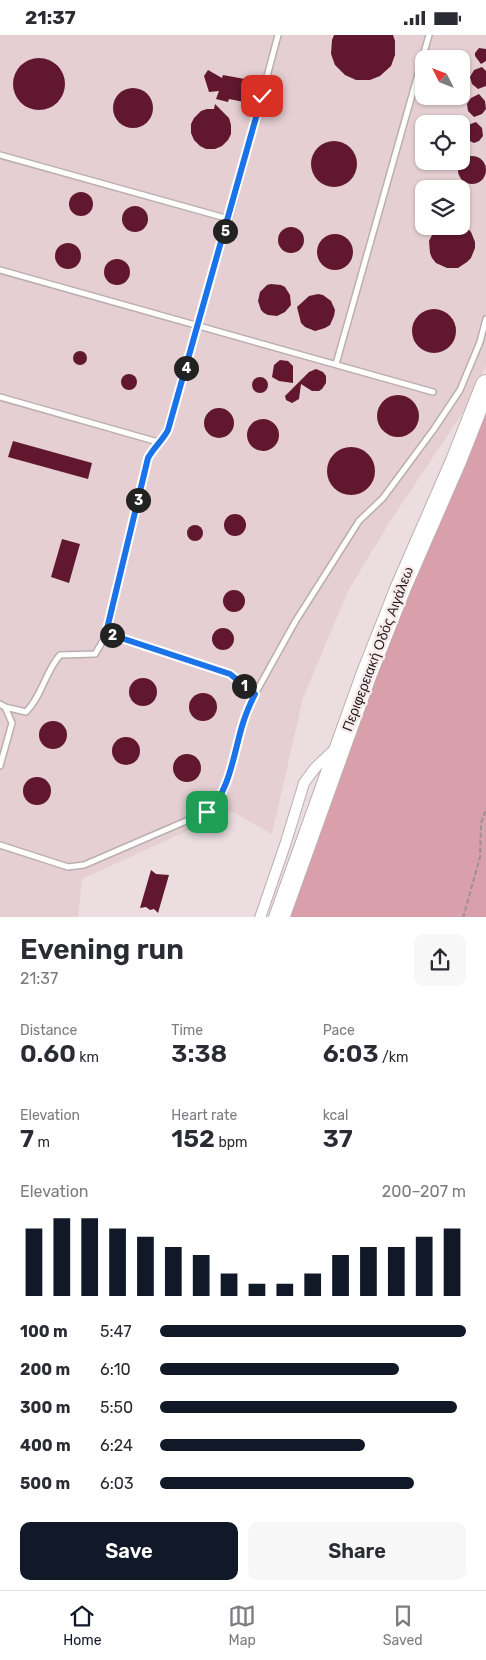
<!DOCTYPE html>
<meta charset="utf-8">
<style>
:root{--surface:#fff;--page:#f7f7f7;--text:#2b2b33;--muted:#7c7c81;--line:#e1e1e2;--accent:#111827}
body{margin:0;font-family:Rubik,sans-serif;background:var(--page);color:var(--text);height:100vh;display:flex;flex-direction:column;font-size:19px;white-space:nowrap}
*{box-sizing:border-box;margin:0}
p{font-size:16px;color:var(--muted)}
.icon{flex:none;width:28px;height:28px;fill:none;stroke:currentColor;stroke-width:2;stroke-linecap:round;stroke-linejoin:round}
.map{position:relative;height:882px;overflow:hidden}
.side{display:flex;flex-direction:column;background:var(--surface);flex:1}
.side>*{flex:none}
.needle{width:32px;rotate:312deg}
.fabs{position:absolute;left:415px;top:15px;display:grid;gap:10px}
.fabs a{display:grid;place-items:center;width:55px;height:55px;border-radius:10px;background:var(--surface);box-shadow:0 1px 4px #0004;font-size:25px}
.pin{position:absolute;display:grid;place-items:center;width:42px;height:42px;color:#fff;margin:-21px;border-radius:10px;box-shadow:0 2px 8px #0006}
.km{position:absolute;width:25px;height:25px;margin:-12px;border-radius:50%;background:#222;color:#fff;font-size:14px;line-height:25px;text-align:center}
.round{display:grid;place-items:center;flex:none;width:52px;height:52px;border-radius:10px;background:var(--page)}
.overview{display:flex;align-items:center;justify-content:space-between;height:85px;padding:0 20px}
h1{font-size:28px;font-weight:600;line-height:38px}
.metrics{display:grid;grid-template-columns:repeat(3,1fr);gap:8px;height:85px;padding:5px 20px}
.metrics div{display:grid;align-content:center}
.metrics b{font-size:25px;font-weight:600}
.metrics small{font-size:14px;font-weight:400}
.metrics p{font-size:14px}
.chart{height:140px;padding:10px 20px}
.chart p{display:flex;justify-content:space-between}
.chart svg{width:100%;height:90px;margin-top:5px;stroke:var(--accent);stroke-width:6}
.button{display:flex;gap:10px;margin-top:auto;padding:10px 20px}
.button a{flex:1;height:58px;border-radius:10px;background:var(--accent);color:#fff;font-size:20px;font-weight:600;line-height:58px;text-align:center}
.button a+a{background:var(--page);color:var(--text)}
ul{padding:0 20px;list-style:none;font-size:16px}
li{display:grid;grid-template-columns:80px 60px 1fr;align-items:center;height:38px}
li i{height:12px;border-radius:6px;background:var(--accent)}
.status{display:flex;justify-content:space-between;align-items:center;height:35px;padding:0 25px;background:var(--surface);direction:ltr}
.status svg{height:14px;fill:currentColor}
.tabs{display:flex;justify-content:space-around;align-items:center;height:70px;border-top:1px solid var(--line);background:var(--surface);font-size:14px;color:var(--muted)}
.tabs a{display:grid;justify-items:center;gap:2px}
.tabs .selected{color:var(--accent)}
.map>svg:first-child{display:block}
.built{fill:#e5cfd3;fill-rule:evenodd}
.green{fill:#d9a0ac}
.building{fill:#61172f}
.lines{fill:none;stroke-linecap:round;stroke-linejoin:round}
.lane-casing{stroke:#bbaeb0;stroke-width:8}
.street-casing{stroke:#bbaeb0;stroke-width:12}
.highway-casing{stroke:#bbaeb0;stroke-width:22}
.path{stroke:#9b9092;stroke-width:2;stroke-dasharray:5 2.5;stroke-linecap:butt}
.lane{stroke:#fff;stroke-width:5}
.street{stroke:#fff;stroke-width:10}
.highway{stroke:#fff;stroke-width:20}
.route-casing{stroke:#fff;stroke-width:10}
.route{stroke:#1a73e8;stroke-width:6}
.labels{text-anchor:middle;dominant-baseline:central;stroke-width:5;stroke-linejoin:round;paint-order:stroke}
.street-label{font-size:14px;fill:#221d1e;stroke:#f9ebed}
</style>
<div class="status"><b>21:37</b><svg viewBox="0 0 49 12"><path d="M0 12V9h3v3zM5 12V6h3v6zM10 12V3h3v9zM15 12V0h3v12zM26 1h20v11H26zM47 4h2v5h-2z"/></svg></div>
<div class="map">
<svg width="486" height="883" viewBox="0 0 486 883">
<rect width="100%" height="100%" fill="#ecdee0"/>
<path class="built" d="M 0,0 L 486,0 L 486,331 L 464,376 L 389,488 L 348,556 L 303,663 L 272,799 L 231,776 L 82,844 L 78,882 L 0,883 ZM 424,24 L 461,24 L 461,61 L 424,61 ZM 424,89 L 461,89 L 461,126 L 424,126 ZM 424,154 L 461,154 L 461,191 L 424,191 Z"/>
<path class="green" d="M 486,375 L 486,882 L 287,883 L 370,650 Z"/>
<g class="building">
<path d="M 334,0 L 393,0 L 395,6 L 395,20 L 391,31 L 380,41 L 370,45 L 356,45 L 345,40 L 335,30 L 331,19 L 332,5 Z"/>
<path d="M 479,13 L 486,14 L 486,26 L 481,29 L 475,21 L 475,18 Z"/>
<circle cx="39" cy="49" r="26"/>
<path d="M 482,32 L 486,36 L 486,51 L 478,54 L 472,49 L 470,42 L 474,35 Z"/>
<path d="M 208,35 L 222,43 L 223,40 L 250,45 L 244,67 L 229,64 L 228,67 L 216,64 L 219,56 L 209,57 L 204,41 Z"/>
<circle cx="133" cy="73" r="20"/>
<path d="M 479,59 L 485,66 L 486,74 L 482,79 L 474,82 L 468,76 L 467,69 L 471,63 Z"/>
<path d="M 215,69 L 229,83 L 231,90 L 231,99 L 228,105 L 222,111 L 215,114 L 206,114 L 200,111 L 194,105 L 191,98 L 191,89 L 194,83 L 201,76 L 207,74 L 214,74 Z"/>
<path d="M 476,87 L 482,93 L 483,101 L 479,106 L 474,108 L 466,104 L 465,97 L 468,90 Z"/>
<circle cx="334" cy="129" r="23"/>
<circle cx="472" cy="135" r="14"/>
<circle cx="81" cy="169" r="12"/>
<circle cx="135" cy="184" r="13"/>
<path d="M 438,191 L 465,191 L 471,197 L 475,207 L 475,213 L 471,223 L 467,227 L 458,233 L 447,233 L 436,228 L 432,223 L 430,218 L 429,206 L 434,196 Z"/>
<circle cx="291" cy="205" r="13"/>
<circle cx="335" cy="217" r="18"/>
<circle cx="68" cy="221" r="13"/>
<circle cx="117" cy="237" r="13"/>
<path d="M 271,249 L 281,250 L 285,252 L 290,260 L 291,270 L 285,277 L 277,281 L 268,280 L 264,278 L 261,275 L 258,266 L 260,257 L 267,250 Z"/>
<path d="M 318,259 L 323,260 L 331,266 L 335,275 L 334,281 L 330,290 L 325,293 L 315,296 L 305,292 L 301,288 L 297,272 L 309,261 Z"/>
<circle cx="434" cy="296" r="22"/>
<circle cx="80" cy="323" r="7"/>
<path d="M 280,325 L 288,326 L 293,331 L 293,348 L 279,346 L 272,342 L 274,330 Z"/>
<path d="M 316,334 L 323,337 L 326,341 L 326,348 L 322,354 L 319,356 L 312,356 L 301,349 L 299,364 L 292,368 L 286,365 L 285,361 L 309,337 Z"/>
<circle cx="129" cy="347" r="8"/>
<circle cx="260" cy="350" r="8"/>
<circle cx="398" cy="381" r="21"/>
<circle cx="219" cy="388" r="15"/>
<circle cx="263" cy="400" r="16"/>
<path d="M 13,406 L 92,428 L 88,444 L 8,422 Z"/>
<circle cx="351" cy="436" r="24"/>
<circle cx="235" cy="490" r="11"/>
<circle cx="195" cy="498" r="8"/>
<path d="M 62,504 L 80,509 L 69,548 L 51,542 Z"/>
<circle cx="234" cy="566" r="11"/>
<circle cx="223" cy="604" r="11"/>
<circle cx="143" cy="657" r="14"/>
<circle cx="203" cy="672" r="14"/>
<circle cx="53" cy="700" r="14"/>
<circle cx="126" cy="716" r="14"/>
<circle cx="187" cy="733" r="14"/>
<circle cx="37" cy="756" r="14"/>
<path d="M 151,835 L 156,839 L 169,840 L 158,878 L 154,874 L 150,875 L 146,872 L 140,873 Z"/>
</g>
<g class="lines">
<g class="lane-casing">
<g id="lane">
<path d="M 0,120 L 229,184"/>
<path d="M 0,235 L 433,357"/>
<path d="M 336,329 L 429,0"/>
<path d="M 0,362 L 158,407 L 165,401 L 229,184 L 278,0"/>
<path d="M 255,659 L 295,587 L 359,486 L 383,463 L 434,394 L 460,355 L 480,307 L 486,284"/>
<path d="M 0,669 L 5,672 L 26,677 C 42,661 45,637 60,620 L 95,619 L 107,599"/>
<path d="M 0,731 L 12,688 L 5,672"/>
<path d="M 0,810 L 68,832 L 84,830 L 207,777 C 230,758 234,716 243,688 C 246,678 250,668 255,659 L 230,639 L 107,599 L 148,423 L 158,407"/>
</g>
</g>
<g class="street-casing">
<path id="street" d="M 260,883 L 286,807 L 304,748 L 315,733 L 336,713"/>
</g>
<g class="highway-casing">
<path id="highway" d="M 279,883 L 367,638 L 401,552 L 456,426 L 486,350"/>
</g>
<path class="path" d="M 463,883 L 480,822 L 481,788 L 486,775"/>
<use href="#lane" class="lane"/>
<use href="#street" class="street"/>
<use href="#highway" class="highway"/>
</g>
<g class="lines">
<g class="route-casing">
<path id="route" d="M 207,777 C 230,758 234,716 243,688 C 246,678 250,669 255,659 L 230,639 L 106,598 L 148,423 C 154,412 163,405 168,395 L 262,61"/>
</g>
<use href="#route" class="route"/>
</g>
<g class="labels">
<g class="street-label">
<text transform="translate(378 614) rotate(-69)">Περιφερειακή Οδός Αιγάλεω</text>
</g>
</g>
</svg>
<div class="fabs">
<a><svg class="needle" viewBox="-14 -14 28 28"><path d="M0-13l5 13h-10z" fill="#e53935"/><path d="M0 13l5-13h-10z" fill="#7c7c81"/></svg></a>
<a><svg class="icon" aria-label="locate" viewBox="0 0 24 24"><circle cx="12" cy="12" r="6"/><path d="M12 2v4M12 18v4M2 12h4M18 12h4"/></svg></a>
<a><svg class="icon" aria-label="layers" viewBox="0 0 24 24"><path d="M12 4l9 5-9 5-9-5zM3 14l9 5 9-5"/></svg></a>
</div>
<div class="pin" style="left:207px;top:777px;background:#1e9e55"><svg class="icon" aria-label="arrive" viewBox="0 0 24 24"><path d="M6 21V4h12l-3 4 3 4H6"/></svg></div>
<div class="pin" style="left:262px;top:61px;background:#d93025"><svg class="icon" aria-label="check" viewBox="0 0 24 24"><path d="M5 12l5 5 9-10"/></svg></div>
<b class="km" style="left:244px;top:651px">1</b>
<b class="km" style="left:112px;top:600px">2</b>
<b class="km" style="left:138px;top:465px">3</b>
<b class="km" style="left:186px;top:333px">4</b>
<b class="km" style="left:225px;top:196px">5</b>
</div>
<section class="side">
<div class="overview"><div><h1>Evening run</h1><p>21:37</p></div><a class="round"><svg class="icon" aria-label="share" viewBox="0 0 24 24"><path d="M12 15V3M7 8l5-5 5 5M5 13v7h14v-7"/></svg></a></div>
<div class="metrics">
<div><p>Distance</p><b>0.60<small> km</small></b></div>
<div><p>Time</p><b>3:38</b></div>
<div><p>Pace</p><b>6:03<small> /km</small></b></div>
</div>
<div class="metrics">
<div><p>Elevation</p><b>7<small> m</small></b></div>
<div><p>Heart rate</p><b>152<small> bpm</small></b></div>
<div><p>kcal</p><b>37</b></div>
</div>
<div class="chart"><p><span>Elevation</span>200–207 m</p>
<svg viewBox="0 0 160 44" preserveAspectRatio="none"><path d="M5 44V11M15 44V6M25 44V6M35 44V11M45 44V15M55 44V20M65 44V24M75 44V33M85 44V38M95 44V38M105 44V33M115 44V24M125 44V20M135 44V20M145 44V15M155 44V11"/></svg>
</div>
<ul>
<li><b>100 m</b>5:47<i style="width:100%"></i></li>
<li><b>200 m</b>6:10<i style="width:78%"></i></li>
<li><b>300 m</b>5:50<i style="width:97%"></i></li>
<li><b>400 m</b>6:24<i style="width:67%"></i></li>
<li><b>500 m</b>6:03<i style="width:83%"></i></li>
</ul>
<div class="button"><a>Save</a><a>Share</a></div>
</section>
<nav class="tabs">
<a class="selected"><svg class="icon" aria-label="home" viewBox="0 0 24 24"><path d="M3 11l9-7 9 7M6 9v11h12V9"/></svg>Home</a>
<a><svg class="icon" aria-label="map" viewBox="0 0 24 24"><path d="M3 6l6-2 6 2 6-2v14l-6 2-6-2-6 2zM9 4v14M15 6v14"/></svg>Map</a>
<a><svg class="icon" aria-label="saved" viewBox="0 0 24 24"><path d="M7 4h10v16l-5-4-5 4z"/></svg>Saved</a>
</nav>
